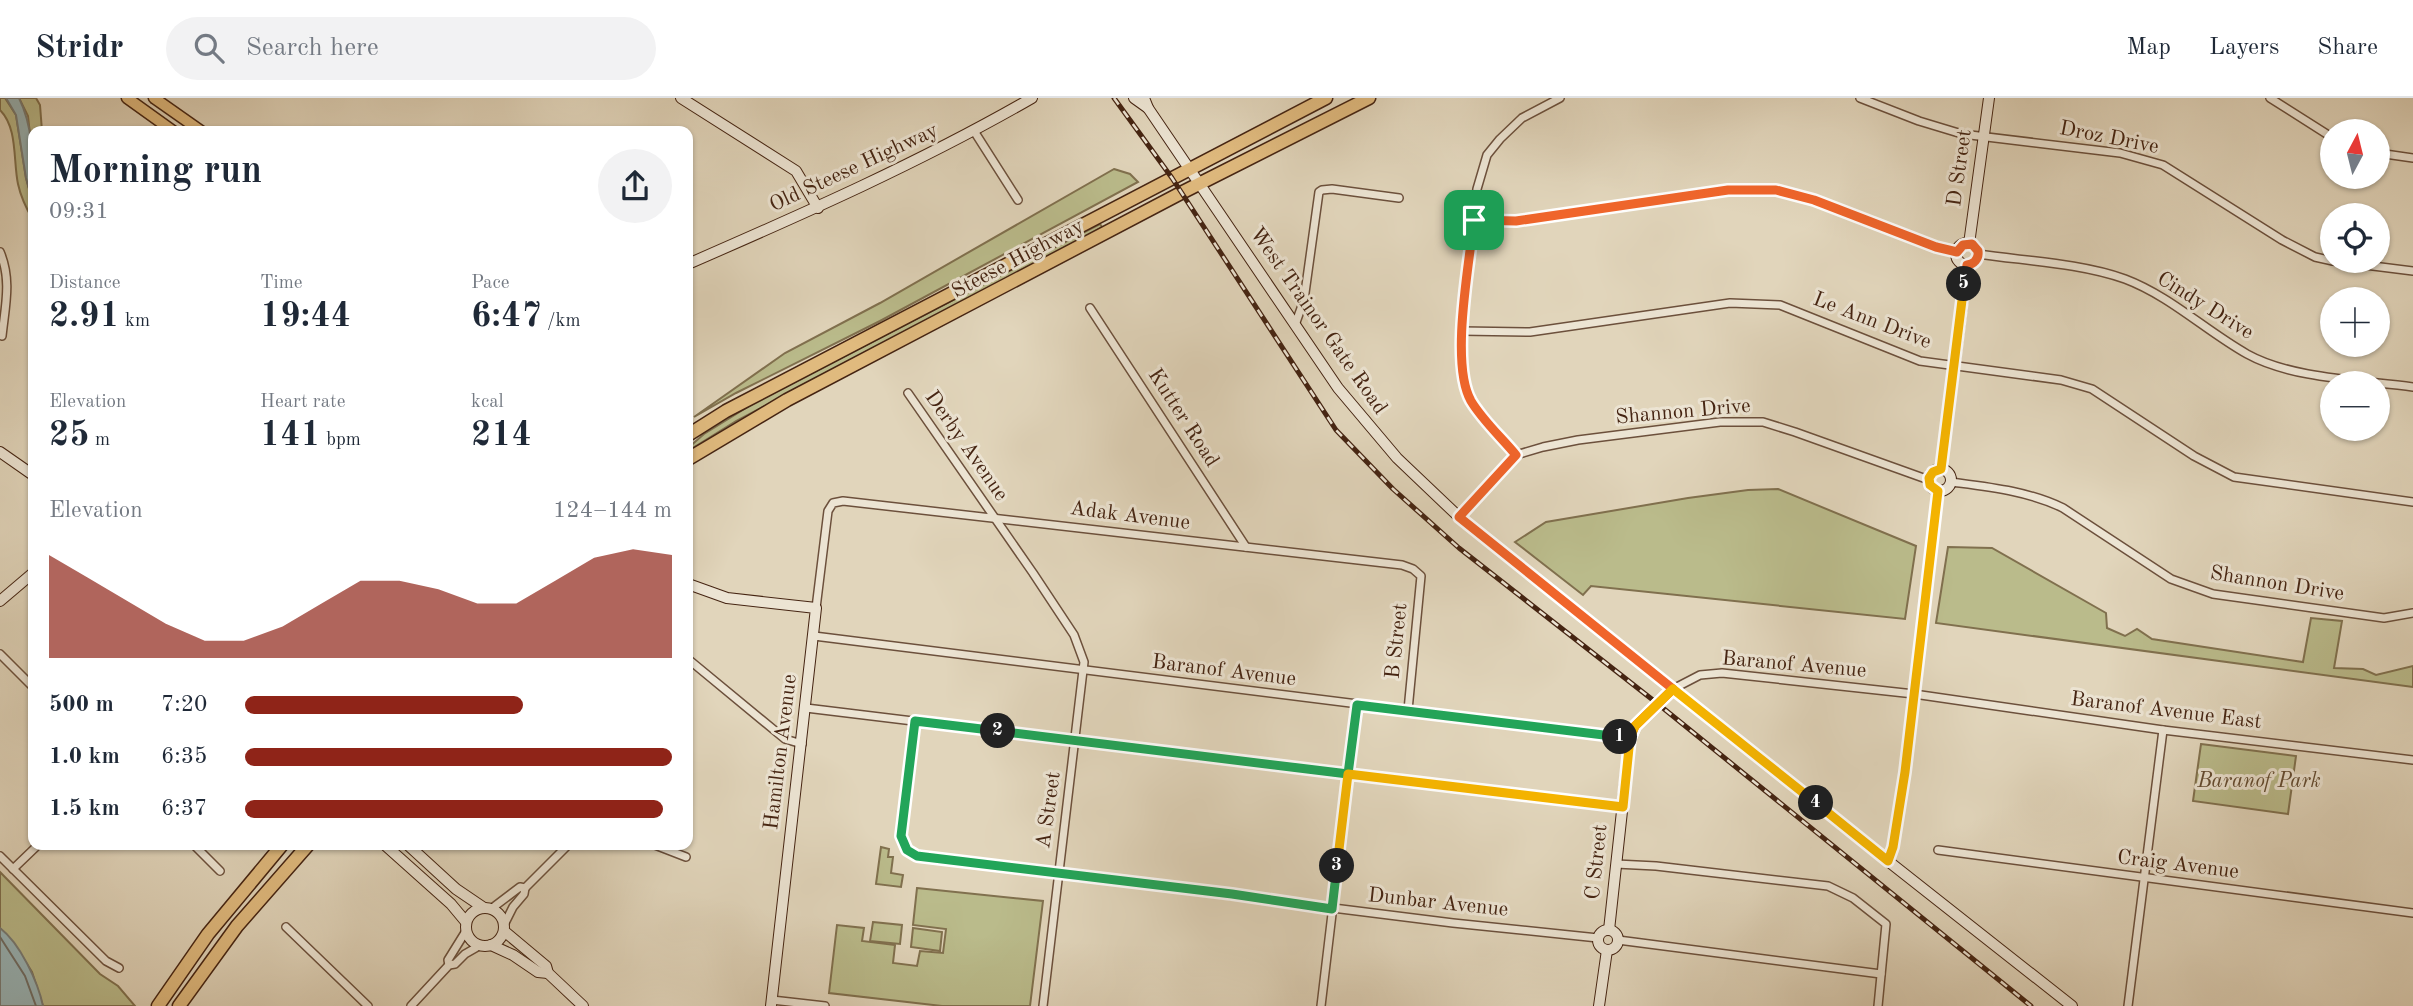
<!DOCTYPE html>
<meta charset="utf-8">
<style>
:root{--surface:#fff;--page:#f2f2f3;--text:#1f2937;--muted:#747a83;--line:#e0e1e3;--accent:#8f2418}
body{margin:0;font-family:"Old Standard TT",serif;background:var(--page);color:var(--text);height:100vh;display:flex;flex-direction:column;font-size:26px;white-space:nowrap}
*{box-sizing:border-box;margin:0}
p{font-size:23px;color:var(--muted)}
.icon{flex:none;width:38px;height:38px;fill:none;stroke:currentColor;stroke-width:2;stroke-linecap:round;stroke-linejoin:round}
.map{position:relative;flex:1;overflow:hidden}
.drawer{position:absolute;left:28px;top:28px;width:665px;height:724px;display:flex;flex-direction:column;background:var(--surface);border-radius:14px;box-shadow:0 2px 5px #0004}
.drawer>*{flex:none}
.needle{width:46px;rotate:7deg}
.tools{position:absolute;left:2320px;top:21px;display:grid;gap:14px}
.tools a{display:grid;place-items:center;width:70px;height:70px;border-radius:50%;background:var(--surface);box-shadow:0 2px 5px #0004;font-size:35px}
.pin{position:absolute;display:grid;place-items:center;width:60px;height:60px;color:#fff;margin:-30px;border-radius:14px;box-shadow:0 4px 10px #0006}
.km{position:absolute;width:35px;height:35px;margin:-18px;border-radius:50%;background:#222;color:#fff;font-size:19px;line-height:35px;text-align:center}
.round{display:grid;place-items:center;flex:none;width:74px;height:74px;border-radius:37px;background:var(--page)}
.overview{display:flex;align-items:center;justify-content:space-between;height:119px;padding:0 21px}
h1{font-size:38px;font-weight:700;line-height:52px}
.metrics{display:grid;grid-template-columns:repeat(3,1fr);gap:10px;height:119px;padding:7px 21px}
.metrics div{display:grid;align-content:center}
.metrics b{font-size:35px;font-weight:700}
.metrics small{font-size:19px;font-weight:400}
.metrics p{font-size:19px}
.chart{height:196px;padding:14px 21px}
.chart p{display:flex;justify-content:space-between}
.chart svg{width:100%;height:126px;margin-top:7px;fill:var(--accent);opacity:.7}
ul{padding:0 21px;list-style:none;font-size:23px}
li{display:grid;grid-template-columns:112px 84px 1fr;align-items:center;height:52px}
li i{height:18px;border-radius:9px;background:var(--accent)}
header{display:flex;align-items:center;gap:42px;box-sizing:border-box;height:98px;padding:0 35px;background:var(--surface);border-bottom:2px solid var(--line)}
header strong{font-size:33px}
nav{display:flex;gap:38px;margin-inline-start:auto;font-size:24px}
.search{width:490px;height:63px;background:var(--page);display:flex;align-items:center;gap:18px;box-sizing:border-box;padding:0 24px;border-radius:38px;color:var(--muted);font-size:26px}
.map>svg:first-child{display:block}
.green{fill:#babb8b;stroke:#80704e;stroke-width:2}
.water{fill:#98b6ba;stroke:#777c77;stroke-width:2}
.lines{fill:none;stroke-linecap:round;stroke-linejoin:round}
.shore{stroke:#6e6d66;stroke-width:2}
.street-casing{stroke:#6c503c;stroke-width:10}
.secondary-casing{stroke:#452412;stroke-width:12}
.primary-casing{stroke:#452412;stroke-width:13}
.highway-casing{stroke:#452412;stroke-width:15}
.street{stroke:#ece4d3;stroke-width:7}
.secondary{stroke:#ece4d3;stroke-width:10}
.primary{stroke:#e0ba7e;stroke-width:10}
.highway{stroke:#e0ba7e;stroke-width:12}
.rail-casing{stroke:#452412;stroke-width:5}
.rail{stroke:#ece4d3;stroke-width:2.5;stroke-dasharray:8;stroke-linecap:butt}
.split-1-casing{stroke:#fff;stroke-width:14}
.split-2-casing{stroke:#fff;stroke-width:14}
.split-3-casing{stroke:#fff;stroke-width:14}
.split-4-casing{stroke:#fff;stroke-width:14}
.split-5-casing{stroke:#fff;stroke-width:14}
.split-6-casing{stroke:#fff;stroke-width:14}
.split-1{stroke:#f0652b;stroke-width:9}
.split-2{stroke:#22a559;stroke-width:9}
.split-3{stroke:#22a559;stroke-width:9}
.split-4{stroke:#f5b400;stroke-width:9}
.split-5{stroke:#f5b400;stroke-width:9}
.split-6{stroke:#f0652b;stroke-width:9}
.labels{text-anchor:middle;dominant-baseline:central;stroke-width:6;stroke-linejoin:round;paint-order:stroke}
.street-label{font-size:21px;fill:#452412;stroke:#ece4d3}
.park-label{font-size:21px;font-style:italic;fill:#624a30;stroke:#ece4d3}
</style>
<header>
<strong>Stridr</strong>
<div class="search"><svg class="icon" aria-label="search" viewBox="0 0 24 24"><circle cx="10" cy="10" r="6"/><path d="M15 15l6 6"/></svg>Search here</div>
<nav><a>Map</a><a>Layers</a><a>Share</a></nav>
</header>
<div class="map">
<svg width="2413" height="908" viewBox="0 0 2413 908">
<rect width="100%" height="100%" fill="#e1d5bb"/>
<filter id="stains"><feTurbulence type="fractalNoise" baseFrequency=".00286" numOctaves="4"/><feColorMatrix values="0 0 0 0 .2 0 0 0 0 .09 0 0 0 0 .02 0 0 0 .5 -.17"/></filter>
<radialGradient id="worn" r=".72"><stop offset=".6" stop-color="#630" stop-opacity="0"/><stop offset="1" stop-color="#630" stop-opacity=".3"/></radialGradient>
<g class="green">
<path d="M 0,0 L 5,0 L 16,17 L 26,80 L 33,105 L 33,122 C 26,110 21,100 18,86 C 13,63 18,30 0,12 Z"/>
<path d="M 19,0 L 36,0 L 40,7 L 42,33 L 33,33 L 33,64 L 28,18 Z"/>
<path d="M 1114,71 L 1130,76 L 1138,84 L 880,223 L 736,295 L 694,319 L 785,255 L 880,205 Z"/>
<path d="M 1100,126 L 1102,129 L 1079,143 L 736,323 L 688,353 L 688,350 L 704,336 L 754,305 Z"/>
<path d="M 1778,391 L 1916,448 L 1905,521 L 1591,488 L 1583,497 L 1515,444 L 1546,424 L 1688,400 L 1748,392 Z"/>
<path d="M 1948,449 L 1992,450 L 2106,515 L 2107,530 L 2125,538 L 2137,531 L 2152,541 L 2303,564 L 2311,520 L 2342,523 L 2334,570 L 2363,571 L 2376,577 L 2413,568 L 2413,589 L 1936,525 Z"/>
<path d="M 2201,646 L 2296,658 L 2288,716 L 2193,703 Z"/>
<path d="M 881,749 L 889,751 L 888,759 L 893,759 L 891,775 L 903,777 L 901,789 L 876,786 Z"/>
<path d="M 0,774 L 100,876 L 118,888 L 135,908 L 43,908 L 32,874 L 20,855 L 0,830 Z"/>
<path d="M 917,790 L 1043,803 L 1030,908 L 942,908 L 829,895 L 837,827 L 864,830 L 862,843 L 895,847 L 893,865 L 917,868 L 920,853 L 943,855 L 946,831 L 913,827 Z"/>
<path d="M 873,824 L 902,827 L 900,846 L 870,843 Z"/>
<path d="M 913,830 L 942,834 L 940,853 L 911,849 Z"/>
</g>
<g class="water">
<path d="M 6,0 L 19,0 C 35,32 33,70 33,105 L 26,80 L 16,17 Z"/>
<path d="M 0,830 C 20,845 38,884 43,908 L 0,908 Z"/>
</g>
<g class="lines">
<path class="shore" d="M 0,839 L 25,878 L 36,908"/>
<g class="street-casing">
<g id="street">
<path d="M 1860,0 L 1919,23 L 1962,36 L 2120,55 L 2163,67 L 2282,142 L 2315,159 L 2333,163"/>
<path d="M 2270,0 L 2333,40"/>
<path d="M 974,33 L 1018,102"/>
<path d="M 2378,55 L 2413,60"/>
<path d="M 1473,122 L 1516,123 L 1728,92 L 1776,92 L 1814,102 L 1936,149 L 1957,154"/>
<path d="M 0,154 C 12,182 5,209 2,238"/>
<path d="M 1978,156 C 2025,163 2080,165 2125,181 C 2170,198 2206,233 2247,256 C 2292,281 2362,282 2413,289"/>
<path d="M 2333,163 L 2413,173"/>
<path d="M 1090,210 L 1246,449"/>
<path d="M 1295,227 L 1304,202 L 1319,94 L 1322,92 L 1332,91 L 1399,100"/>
<path d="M 1461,233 L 1530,234 L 1730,205 L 1780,207 L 1920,263 L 2061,282 L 2092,291 L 2194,358 L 2234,379 L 2413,404"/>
<path d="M 908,295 L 1033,475 L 1074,537 L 1084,564 L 1043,908"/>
<path d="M 1516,357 L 1472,304 L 1463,280 L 1461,233 L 1477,91 L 1487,57 L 1500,41 L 1522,20 L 1560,0"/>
<path d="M 1951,384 C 1989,389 2028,393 2063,410 L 2171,481 L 2213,496 L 2384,520 L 2413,515"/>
<path d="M 1459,419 L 1516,357 L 1543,349 L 1578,342 L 1720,324 L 1763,324 L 1795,334 L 1929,382"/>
<path d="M 816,510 L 828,413 L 833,405 L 843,403 L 1402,467 L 1413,471 L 1421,478 L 1408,612"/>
<path d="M 814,538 L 1630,640"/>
<path d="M 0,556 L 33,589"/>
<path d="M 688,561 L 785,641 L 802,646"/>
<path d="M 1673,591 L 1700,577 L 1722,575 L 1914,596 L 2163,632 L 2413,662"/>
<path d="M 806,610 L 1623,709"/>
<path d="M 915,623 L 901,738 L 907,752 L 917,758 L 1453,825 L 1598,840"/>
<path d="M 194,747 L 220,773"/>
<path d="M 655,747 L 686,759"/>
<path d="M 1938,752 L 2413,815"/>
<path d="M 0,758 L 106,863 L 119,870"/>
<path d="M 1616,766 L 1656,768 L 1828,788 L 1853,800 L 1886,826 L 1878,908"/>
<path d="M 13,771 L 38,747"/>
<path d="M 491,811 L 520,789 L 525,790 L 568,747"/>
<path d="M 504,827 L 513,809 L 524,796 L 525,790"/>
<path d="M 286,829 L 368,908"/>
<path d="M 1618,842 L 1881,876"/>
<path d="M 449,867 L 448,862 L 466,833"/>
<path d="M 772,902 L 825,908"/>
<path d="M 411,908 L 449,867 L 455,866 L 465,856 L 479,848"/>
<path d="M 1321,908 L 1357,607"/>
<path d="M 2128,908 L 2163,632"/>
</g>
</g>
<g class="secondary-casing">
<g id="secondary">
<path d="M 681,0 L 796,73 L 818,110"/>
<path d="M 1134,0 L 1148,10"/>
<path d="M 1144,0 L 1148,10 L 1338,290 L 1397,360 L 1459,419 L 1888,763 L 2072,908"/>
<circle cx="1967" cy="156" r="11"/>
<path d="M 1969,146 L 1989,0"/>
<path d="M 688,166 C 805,115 921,64 1032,0"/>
<path d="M 0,354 L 33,377"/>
<circle cx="1940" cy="382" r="11"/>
<path d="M 1941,371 L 1967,167"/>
<path d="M 688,486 L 727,500 L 816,510 L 771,908"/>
<path d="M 0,503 L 33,475"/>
<path d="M 385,747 L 451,806 L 466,824"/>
<path d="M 408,747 L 456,791 L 484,810"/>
<path d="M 1888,763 L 1893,749 L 1905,674 L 1938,393"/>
<circle cx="485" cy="829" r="19"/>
<path d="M 1609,832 L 1630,640 L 1635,628 L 1673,591"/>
<circle cx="1608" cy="842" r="10"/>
<path d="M 504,833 L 546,868 L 548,875 L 583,908"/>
<path d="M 491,847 L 513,857 L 538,874 L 548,875"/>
<path d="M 1599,908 L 1607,852"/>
</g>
</g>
<g class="primary-casing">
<g id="primary">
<path d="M 127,0 L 173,33"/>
<path d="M 154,0 L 201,33"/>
</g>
</g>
<g class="highway-casing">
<g id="highway">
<path d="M 688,337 L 726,313 L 1326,0"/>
<path d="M 688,361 L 787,302 L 1181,95 L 1369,0"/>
<path d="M 158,908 L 208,836 L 282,747"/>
<path d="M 179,908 L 237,828 L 308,747"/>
</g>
</g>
<use href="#street" class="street"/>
<use href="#secondary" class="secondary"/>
<use href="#primary" class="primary"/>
<use href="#highway" class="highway"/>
<g class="rail-casing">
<path id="rail" d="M 1114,0 L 1172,80 L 1336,332 L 1393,391 L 1459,450 L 1658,606 L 2031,908"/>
</g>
<use href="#rail" class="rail"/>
</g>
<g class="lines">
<g class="split-1-casing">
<path id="split-1" d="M 1474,122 C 1469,167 1450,266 1471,303 C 1483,323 1502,340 1516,357 L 1459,419 L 1673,591 L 1635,628 L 1630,640 L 1620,639"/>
</g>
<g class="split-2-casing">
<path id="split-2" d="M 998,633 L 1348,676 L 1357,607 L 1620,639"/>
</g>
<g class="split-3-casing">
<path id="split-3" d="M 998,633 L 915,623 L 901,738 L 907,752 L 917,758 L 1232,796 L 1332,811 L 1337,768"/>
</g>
<g class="split-4-casing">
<path id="split-4" d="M 1337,768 L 1348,676 L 1623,709 L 1630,640 L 1635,628 L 1673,591 L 1816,705"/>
</g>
<g class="split-5-casing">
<path id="split-5" d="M 1816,705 L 1888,763 L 1893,749 L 1905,674 L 1938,393 L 1930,387 L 1929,380 L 1933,374 L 1941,371 L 1964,186"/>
</g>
<g class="split-6-casing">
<path id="split-6" d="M 1474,122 L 1516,123 L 1728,92 L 1776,92 L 1814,102 L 1936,149 L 1957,154 L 1963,147 L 1972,146 L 1978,153 C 1979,161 1974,166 1967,167 L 1964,186"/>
</g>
<use href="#split-1" class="split-1"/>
<use href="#split-2" class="split-2"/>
<use href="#split-3" class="split-3"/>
<use href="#split-4" class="split-4"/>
<use href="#split-5" class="split-5"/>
<use href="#split-6" class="split-6"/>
</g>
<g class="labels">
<g class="street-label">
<text transform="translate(2109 40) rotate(11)">Droz Drive</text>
<text transform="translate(854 70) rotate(-25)">Old Steese Highway</text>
<text transform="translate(1960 70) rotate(-82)">D Street</text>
<text transform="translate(1018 161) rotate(-28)">Steese Highway</text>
<text transform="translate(2205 208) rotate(32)">Cindy Drive</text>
<text transform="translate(1318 223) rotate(55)">West Trainor Gate Road</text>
<text transform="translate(1872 223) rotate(21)">Le Ann Drive</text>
<text transform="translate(1683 314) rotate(-5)">Shannon Drive</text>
<text transform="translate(1183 320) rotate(57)">Kutter Road</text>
<text transform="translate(966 348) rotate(55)">Derby Avenue</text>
<text transform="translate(1130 418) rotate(7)">Adak Avenue</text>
<text transform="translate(2277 486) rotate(9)">Shannon Drive</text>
<text transform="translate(1397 543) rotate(-84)">B Street</text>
<text transform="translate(1794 567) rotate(5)">Baranof Avenue</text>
<text transform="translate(1224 573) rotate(7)">Baranof Avenue</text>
<text transform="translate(2166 613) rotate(7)">Baranof Avenue East</text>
<text transform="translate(781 654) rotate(-83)">Hamilton Avenue</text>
<text transform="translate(1049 712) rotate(-82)">A Street</text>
<text transform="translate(1597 764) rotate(-84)">C Street</text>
<text transform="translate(2178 767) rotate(7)">Craig Avenue</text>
<text transform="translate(1438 805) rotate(6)">Dunbar Avenue</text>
</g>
<g class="park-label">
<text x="2259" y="683">Baranof Park</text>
</g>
</g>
<rect width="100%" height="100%" filter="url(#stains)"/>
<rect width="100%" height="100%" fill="url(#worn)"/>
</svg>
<div class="tools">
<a><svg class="needle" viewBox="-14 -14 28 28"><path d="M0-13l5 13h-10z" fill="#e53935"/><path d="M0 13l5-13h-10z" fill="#747a83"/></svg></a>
<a><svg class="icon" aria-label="locate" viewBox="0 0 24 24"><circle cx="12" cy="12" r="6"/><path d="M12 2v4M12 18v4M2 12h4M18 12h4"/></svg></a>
<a>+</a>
<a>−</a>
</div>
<div class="pin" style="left:1474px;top:122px;background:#1e9e55"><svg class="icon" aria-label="arrive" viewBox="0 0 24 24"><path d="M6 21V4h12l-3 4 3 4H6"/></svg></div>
<b class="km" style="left:1620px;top:639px">1</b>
<b class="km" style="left:998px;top:633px">2</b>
<b class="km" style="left:1337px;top:768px">3</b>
<b class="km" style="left:1816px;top:705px">4</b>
<b class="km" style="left:1964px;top:186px">5</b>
<section class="drawer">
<div class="overview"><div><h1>Morning run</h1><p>09:31</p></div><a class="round"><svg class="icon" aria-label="share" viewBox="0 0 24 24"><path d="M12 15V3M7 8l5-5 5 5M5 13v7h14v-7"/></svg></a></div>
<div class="metrics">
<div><p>Distance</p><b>2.91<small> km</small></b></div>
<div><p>Time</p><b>19:44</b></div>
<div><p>Pace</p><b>6:47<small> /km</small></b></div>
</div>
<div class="metrics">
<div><p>Elevation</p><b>25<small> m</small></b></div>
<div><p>Heart rate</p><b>141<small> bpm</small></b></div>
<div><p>kcal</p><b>214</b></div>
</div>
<div class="chart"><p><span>Elevation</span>124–144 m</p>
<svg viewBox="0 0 160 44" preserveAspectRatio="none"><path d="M0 44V8L10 16L20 24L30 32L40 38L50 38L60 33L70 25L80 17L90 17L100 20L110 25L120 25L130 17L140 9L150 6L160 8V44z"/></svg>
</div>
<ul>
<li><b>500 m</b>7:20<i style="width:65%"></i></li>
<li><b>1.0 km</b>6:35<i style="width:100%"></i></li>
<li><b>1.5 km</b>6:37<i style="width:98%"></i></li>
</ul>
</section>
</div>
